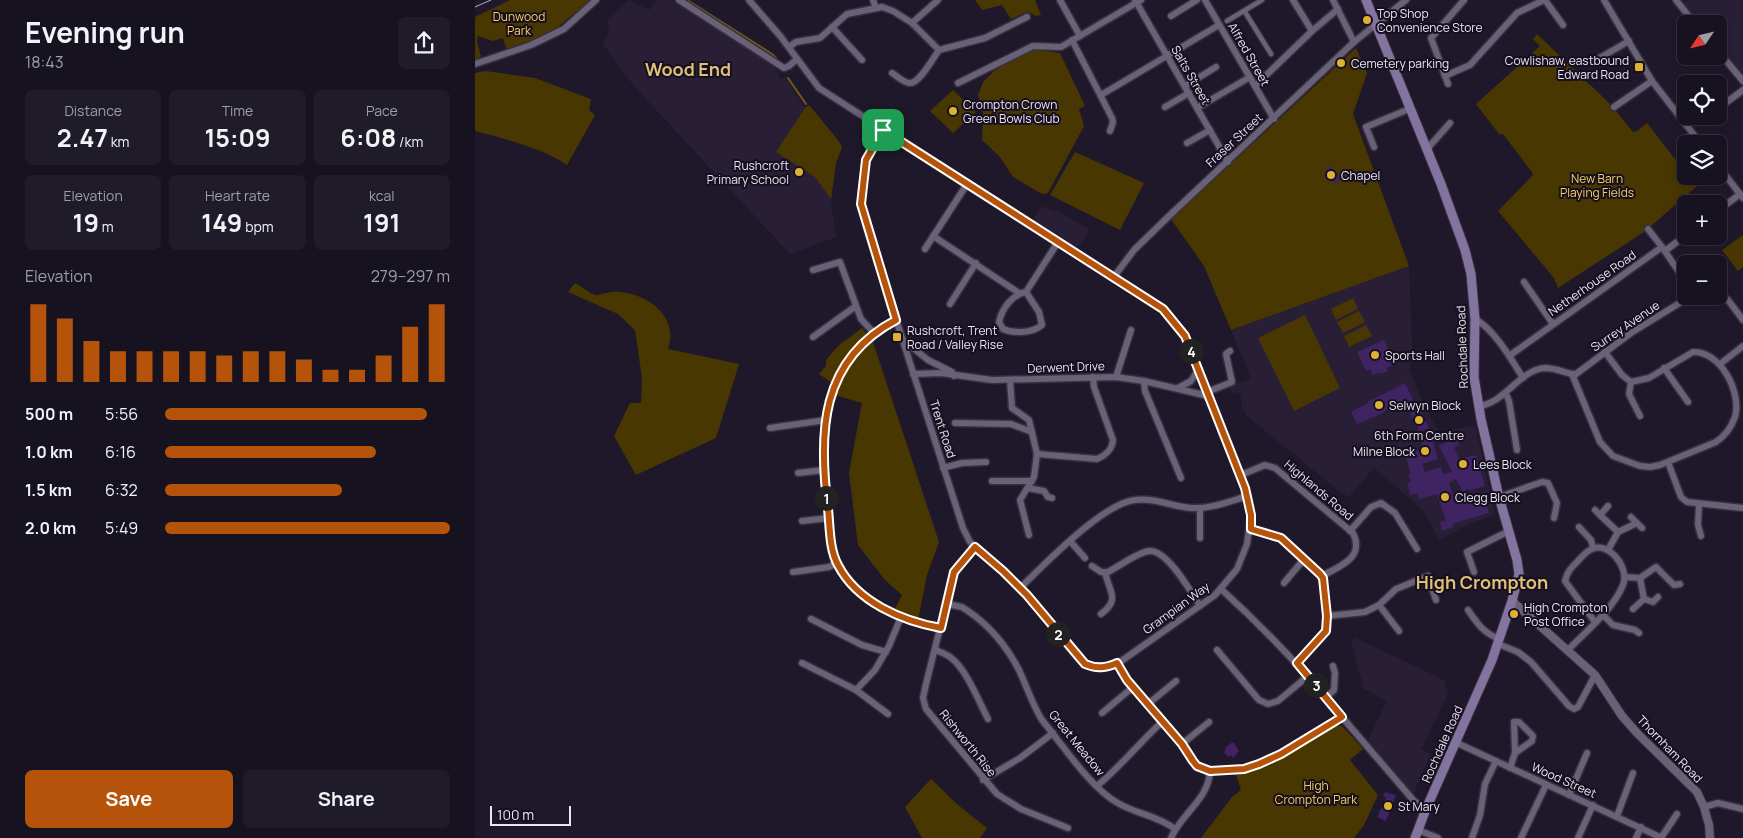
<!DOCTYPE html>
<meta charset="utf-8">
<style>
:root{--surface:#171220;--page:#201b29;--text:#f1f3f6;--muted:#9e9ea5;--line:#36323e;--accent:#b45309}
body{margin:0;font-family:Manrope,sans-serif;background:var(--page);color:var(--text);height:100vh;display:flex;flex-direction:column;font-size:19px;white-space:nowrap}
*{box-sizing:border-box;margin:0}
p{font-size:16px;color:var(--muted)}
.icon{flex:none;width:28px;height:28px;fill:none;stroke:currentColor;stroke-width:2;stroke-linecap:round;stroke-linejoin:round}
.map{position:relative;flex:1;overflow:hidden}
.side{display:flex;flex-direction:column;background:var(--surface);width:475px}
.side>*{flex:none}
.needle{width:32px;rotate:235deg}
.fabs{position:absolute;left:1202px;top:15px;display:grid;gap:10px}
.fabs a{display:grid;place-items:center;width:50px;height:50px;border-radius:8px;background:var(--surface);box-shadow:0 2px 8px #0003,0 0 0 1px var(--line);font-size:25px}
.scale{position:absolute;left:15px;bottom:12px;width:81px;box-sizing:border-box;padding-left:5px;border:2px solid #e9e5f1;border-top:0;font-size:14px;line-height:18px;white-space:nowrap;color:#e9e5f1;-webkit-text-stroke:4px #160f20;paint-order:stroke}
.pin{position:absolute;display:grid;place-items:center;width:42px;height:42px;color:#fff;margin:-21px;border-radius:10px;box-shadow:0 2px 8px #0006}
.km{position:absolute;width:25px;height:25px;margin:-12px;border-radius:50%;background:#222;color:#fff;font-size:14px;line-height:25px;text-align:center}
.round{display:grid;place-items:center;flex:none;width:52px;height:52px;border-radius:8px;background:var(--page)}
.head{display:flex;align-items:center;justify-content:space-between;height:85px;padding:0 25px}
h1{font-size:28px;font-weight:700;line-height:38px}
.metrics{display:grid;grid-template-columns:repeat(3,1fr);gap:8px;height:85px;padding:5px 25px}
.metrics div{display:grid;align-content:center;border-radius:8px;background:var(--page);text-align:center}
.metrics b{font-size:25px;font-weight:700}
.metrics small{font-size:14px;font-weight:400}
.metrics p{font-size:14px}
.chart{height:140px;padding:10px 25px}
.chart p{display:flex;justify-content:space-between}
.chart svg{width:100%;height:90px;margin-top:5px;stroke:var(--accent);stroke-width:6}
.action{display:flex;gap:10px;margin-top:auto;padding:10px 25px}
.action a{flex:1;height:58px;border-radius:8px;background:var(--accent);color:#fff;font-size:20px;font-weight:700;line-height:58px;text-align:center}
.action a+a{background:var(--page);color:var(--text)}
ul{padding:0 25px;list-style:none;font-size:16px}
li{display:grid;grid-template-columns:80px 60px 1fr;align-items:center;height:38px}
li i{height:12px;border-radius:6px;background:var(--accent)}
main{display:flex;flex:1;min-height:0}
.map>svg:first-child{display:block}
.built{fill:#281f37}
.green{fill:#483701}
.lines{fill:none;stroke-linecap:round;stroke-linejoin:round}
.stream{stroke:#725b18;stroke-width:2}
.building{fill:#3f2363;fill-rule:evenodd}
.pedestrian-casing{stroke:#36313f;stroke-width:7}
.minor-casing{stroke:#36313f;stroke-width:9}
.tertiary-casing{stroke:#36313f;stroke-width:10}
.secondary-casing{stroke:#36313f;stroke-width:11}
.pedestrian{stroke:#696177;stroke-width:4.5}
.minor{stroke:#696177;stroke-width:6}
.tertiary{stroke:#696177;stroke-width:8}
.secondary{stroke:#83739f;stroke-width:9}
.tram{stroke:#b3aebc;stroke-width:1}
.route-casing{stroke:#fff;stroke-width:10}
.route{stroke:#b45309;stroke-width:6}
.poi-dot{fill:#ddb233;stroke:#160f20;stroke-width:2}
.labels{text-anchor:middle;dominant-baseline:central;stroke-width:4;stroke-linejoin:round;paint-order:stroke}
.poi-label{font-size:12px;fill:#e9e5f1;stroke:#160f20;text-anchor:start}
.park-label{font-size:12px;fill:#f9cf5c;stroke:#160f20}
.street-label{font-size:12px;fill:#e9e5f1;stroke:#160f20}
.district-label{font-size:18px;font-weight:bold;fill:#dec176;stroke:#160f20}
</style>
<main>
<section class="side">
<div class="head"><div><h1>Evening run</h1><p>18:43</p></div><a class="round"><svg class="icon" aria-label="share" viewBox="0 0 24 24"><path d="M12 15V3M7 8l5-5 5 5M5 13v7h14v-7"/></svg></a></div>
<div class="metrics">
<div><p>Distance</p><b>2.47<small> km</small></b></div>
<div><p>Time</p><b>15:09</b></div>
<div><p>Pace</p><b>6:08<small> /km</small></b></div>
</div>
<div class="metrics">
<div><p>Elevation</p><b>19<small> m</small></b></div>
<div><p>Heart rate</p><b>149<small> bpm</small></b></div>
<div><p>kcal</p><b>191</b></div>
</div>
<div class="chart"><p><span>Elevation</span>279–297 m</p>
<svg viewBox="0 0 160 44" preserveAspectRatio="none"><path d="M5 44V6M15 44V13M25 44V24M35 44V29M45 44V29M55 44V29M65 44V29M75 44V31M85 44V29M95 44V29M105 44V33M115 44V38M125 44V38M135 44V31M145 44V17M155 44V6"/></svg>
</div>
<ul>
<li><b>500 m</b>5:56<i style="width:92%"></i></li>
<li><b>1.0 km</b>6:16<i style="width:74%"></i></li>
<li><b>1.5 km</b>6:32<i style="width:62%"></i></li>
<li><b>2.0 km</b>5:49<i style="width:100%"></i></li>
</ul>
<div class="action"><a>Save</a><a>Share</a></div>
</section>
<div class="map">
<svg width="1268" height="838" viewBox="0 0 1268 838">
<rect width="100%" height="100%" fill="#1f182a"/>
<g class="built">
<path d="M 154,0 L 174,10 L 181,0 L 197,0 L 297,64 L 306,79 L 310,77 L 329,107 L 334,105 L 363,140 L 367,147 L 361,163 L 356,202 L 361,237 L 315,254 L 159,86 L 128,44 L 134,31 L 132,21 Z"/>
<path d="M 1214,0 L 1268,0 L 1268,74 L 1244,46 L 1244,24 L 1225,24 L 1207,2 Z"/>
<path d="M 567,206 L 580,212 L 582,210 L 615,230 L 605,245 L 601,247 L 558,220 Z"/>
<path d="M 934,266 L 937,343 L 935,370 L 948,404 L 964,432 L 1000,426 L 1020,514 L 990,526 L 964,540 L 949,511 L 899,468 L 873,498 L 779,422 L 771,415 L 766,404 L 766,395 L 761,392 L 757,393 L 754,386 L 776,379 L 756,330 Z"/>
<path d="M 881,638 L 969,680 L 973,694 L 946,749 L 956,754 L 938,794 L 893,740 L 912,701 L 889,689 L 876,641 Z"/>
</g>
<g class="green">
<path d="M 35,0 L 116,0 L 74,34 L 32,50 L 28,38 L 18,41 L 3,36 L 2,41 L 6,57 L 0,61 L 0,17 Z"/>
<path d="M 500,0 L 560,0 L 566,15 L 562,16 L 552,12 L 536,19 L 527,5 L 507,10 Z"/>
<path d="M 1062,34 L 1135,104 L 1158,132 L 1162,131 L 1172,123 L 1211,173 L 1211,176 L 1214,176 L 1222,186 L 1169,232 L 1083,288 L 1079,278 L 1023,211 L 1058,175 L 1057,172 L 1028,134 L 1024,134 L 1001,104 L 1065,46 L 1058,39 Z"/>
<path d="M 881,48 L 892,73 L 878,114 L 934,266 L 756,330 L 729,266 L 696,219 Z"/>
<path d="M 555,49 L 585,53 L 610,106 L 604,109 L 609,126 L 573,193 L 567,194 L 538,177 L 525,157 L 507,140 L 508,114 L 503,95 L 508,82 L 525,65 Z"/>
<path d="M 11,71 L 60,78 L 116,99 L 114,110 L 120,115 L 92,165 C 70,149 27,138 0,131 L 0,73 Z"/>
<path d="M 478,90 L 501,112 L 478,133 L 455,111 Z"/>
<path d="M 334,105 L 363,140 L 367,147 L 361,163 L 356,199 L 340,177 L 301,152 L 330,108 Z"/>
<path d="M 600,152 L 669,183 L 645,230 L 575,195 Z"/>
<path d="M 1268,235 L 1268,267 L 1263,271 L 1247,250 Z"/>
<path d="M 100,283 C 106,286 115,294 121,295 C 126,295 136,291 143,292 C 173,293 205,318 193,349 L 264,364 L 241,438 L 161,475 L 139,436 L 155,403 L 166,403 L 167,378 L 160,330 L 143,314 L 93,292 Z"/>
<path d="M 878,298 L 883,309 L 861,320 L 856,309 Z"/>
<path d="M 884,311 L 890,322 L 868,333 L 862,322 Z"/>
<path d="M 830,315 L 865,388 L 819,411 L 783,338 Z"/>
<path d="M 891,325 L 897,336 L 874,347 L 869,336 Z"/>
<path d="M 387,328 L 392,334 L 395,345 L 398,342 L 464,542 L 452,575 L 443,621 L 419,611 L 427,595 L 410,580 L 383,545 L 374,473 L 387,403 L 360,395 L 363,387 L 344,374 L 351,366 L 351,360 L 364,345 Z"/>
<path d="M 859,725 L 867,726 L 888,749 L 875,760 L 903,795 L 889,825 L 879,838 L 726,838 L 757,797 L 766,790 L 761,775 C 797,766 828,745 859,725 Z"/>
<path d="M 456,779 L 483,805 L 512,828 L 505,838 L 447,838 L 430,807 Z"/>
</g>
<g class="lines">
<g class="stream">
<path d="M 212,0 L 297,54 L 301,58"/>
<path d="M 313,78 L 331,104"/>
</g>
</g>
<g class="building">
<path d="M 855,166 L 866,178 L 860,184 L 855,178 L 853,181 L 848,176 L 851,173 L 849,171 Z"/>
<path d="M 909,340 L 917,357 L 914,359 L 918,365 L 911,368 L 913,371 L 906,374 L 904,372 L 898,375 L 895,369 L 891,371 L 882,352 Z"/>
<path d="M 930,383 L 938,400 L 926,406 L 923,402 L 912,408 L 912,410 L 906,414 L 882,424 L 876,412 L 893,403 L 892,402 Z"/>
<path d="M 944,408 L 954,428 L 945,432 L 935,413 Z"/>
<path d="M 956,436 L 963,459 L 947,464 L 950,472 L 966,467 L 968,474 L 977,472 L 964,446 L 979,438 L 983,438 L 984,445 L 979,448 L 984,459 L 1001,455 L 1010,486 L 996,490 L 991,489 L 994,500 L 1009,496 L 1014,513 L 977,524 L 978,527 L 967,531 L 965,522 L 971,521 L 962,494 L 944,499 L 942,493 L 936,495 L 932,483 L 936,482 L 933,475 L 936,474 L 930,454 L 948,449 L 945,439 ZM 981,479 L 990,496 L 979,499 L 974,483 Z"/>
<path d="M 756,743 L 759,743 L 764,751 L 758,758 L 756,755 L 753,757 L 749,752 L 751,747 Z"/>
<path d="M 910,792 L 921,795 L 911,821 L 902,817 L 911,798 L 908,796 Z"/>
</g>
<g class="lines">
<g class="pedestrian-casing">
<g id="pedestrian">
<path d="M 770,12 L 796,54"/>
<path d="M 752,21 L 787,0"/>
</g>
</g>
<g class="minor-casing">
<g id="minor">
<path d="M 204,0 L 309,68 L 314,66 L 322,59"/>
<path d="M 274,0 L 306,37 L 344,88 L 688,309 L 710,336 L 773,496 L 776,515 L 772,544 L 762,569 L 740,595 L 645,662 L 634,667 L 621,668 L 610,664 L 603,658 L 552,595 L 528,571 L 495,542 L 488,528 L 394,235 L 386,204 L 391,159 L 408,131"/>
<path d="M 398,0 L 401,8"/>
<path d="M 585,0 L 605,36"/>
<path d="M 660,0 L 753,162"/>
<path d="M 730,0 L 799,119"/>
<path d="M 818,0 L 837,31"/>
<path d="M 858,0 L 879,42"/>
<path d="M 1070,0 L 1088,25"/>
<path d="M 1129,0 L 1177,81 L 1226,144"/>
<path d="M 1201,0 L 1220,24"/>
<path d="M 696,16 L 722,0"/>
<path d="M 437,23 L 463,0"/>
<path d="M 357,27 L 387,60"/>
<path d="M 597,40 L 637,118 L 638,122 L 635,131"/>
<path d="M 314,47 L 321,42 L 345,38 L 372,14 L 407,7 L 418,11 L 437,23 L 464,50 L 510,38 L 552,17"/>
<path d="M 1244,52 L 1268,81"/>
<path d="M 1123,59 L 1154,41"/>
<path d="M 0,64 L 56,45 L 89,29 L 121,0"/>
<path d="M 417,73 C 422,76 429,83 435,83 C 445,83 458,58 464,50"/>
<path d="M 970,76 L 995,65 L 1042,13 L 1069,0"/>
<path d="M 483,83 L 558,46 L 586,47 L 666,0"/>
<path d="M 973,84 L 956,38 L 989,0"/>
<path d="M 710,86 L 741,67"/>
<path d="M 780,86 L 837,31 L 863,9"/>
<path d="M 626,95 L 744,25"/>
<path d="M 690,107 L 714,93"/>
<path d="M 1139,107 L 1177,81"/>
<path d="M 722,108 L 775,77"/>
<path d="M 1244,108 L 1268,90"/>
<path d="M 712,143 L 735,130"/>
<path d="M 899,147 L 891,127 L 934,109"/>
<path d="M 952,149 L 975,123"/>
<path d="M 1244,167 L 1268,198"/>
<path d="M 1244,210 L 1265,194"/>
<path d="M 1173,229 L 1187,247"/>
<path d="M 458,236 L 544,293"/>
<path d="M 450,249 L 492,184"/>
<path d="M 1190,251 L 1211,235"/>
<path d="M 338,270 L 365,262 L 386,319 L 399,333"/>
<path d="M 638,278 L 659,250 L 694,216 L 879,42 L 931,0"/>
<path d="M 1049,282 L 1078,324"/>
<path d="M 551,292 L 564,312 L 567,325 C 558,333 539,334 528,329 L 524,322 C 527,308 538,294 551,292 Z"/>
<path d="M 551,292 L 583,242"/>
<path d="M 1244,293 L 1253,300 L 1268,320"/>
<path d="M 475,304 L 501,263"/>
<path d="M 1000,319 C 1019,329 1037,360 1048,378"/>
<path d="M 421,320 C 347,359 343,431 352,505 C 354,524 354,548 363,565 C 382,602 427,621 466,629"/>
<path d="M 338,337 L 381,306"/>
<path d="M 427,339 L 453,360 L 477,372 L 479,376"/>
<path d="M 1034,356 L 1187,247 L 1211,282"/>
<path d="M 1245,364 L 1268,346"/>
<path d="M 1189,368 L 1213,402"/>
<path d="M 438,374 L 466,373 L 517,380 L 641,377 L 669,381 L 733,396"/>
<path d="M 1097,374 L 1125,442 L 1138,456 L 1165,466 L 1175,467 L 1185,465 L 1241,442 C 1250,436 1256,428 1260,417 C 1267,393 1246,351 1218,352 L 1174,378 L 1156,382 L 1147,375 L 1130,352"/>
<path d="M 1097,374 L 1101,374 L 1156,333 L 1216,296"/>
<path d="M 641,377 L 656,330"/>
<path d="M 535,380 L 537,408 L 554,420 L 562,454 L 559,477 L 545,500 L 554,535"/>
<path d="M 669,381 L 670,391 L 706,478"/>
<path d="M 1156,382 L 1154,394 L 1165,416"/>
<path d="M 703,388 L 716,381 L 723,370"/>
<path d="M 732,392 L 757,382 L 751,354 L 755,351"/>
<path d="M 1031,394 L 1034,401 L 1042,450"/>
<path d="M 1004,406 C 1030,403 1044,370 1070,368 C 1080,368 1088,372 1097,374"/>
<path d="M 480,423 L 536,424 L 557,432"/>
<path d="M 295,428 L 351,420"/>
<path d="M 562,454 L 622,459 C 631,455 637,450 638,440 L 619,387 L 618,377"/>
<path d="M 1193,462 L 1206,497 L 1212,502 L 1268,508"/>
<path d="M 468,468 L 487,463 L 511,462"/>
<path d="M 323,473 L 349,470"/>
<path d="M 766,475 L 790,465 L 800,468 L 878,533 C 890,558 865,566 847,576"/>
<path d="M 517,481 L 557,481"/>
<path d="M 553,488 L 569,491 L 573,497 L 577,498"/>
<path d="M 1024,497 L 1067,482 L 1073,483 L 1082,503 L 1079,518"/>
<path d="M 1224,504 L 1223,525 L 1226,536"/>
<path d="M 725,508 L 725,538"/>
<path d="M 1120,510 L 1125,515 L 1133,506"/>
<path d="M 1125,515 L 1143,532"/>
<path d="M 1156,517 L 1167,528"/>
<path d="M 327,521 L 354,518"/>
<path d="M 1104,527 L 1116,540 L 1118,548"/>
<path d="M 775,529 L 806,538 L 845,574 L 848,578 L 852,616 L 851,631 L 822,663"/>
<path d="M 875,531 L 896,507 L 906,503 L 920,513 L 942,549"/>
<path d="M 595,541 L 610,558"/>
<path d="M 500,547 L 479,572 L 451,684 L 448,698 L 451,709 L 522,794 L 546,809 L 593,828"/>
<path d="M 1133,550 L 1143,532 L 1162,523"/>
<path d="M 617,566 L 626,572 L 633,572 C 645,566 661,553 674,551 C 692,549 716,592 725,606"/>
<path d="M 318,572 L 354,567 L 362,563"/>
<path d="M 999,572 L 992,552 L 1034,531"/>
<path d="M 1150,577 L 1165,578 L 1181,567 L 1199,585 L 1205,584"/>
<path d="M 809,583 L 829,559"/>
<path d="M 545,588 C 569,565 628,503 660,500 C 679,497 698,507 717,508 C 736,509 755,501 773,496"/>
<path d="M 746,589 C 790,629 830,671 867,717"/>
<path d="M 1169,599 L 1178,602 L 1183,597"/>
<path d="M 472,604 L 487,607 L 493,611 C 515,626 532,647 544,670 C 552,687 557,704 567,720 C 587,744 615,787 641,802 C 660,814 682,815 700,829"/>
<path d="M 904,605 L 924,631"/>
<path d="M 1158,609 L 1169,599 L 1165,578"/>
<path d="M 993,610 C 1002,623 1009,634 1025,639"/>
<path d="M 626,614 C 646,599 634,592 630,572"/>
<path d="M 1128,615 L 1138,625 L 1160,630 L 1164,633"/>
<path d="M 852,616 L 890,612 L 904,605 L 921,589 L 953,576 L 961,600"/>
<path d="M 336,619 L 387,645 L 411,652"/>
<path d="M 1023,644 L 1043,652 L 1056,662 L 1094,706 L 1099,709 L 1103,707 L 1120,675"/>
<path d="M 461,650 C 465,652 471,654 475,657 C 491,668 504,702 513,719"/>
<path d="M 742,650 L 784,700 L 793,704 L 803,701 L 833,676"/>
<path d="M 1093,650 C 1112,630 1137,611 1148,585 C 1155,567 1133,541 1117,549 C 1111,551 1107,557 1102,562 C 1096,568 1092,572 1090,581 L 1120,622"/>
<path d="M 327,663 L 381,690 L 413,714"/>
<path d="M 642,663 L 652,680 L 707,744 L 718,761 L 722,766 L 735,771 L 769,769 L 785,764 L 806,754 L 867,717 L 939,801 L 951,809"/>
<path d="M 381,690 L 400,670 L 414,646 L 426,617"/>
<path d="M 851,697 L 859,690 L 860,673 L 858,666"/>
<path d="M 673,704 L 701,681"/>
<path d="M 627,713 L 658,687"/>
<path d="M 982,743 L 1187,838"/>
<path d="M 707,744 L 734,722"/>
<path d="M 1035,768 L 1040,753 L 1057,741 L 1058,736 L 1044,722 L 1039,722 L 1040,753"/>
<path d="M 508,780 L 545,758 L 578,733"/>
<path d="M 622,786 C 646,766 665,742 688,721"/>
<path d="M 1094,795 L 1112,753"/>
<path d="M 1229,807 L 1243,803 L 1268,809"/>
<path d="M 1142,816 L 1158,773"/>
<path d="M 943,830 L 963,838"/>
<path d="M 696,838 C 706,814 734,799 735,771"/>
<path d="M 997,838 L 1005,815 L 1010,784 L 1021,761"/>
<path d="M 1046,838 L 1071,785"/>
<path d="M 1103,838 L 1118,805"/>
<path d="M 1161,838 L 1166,827"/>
<path d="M 1186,838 L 1202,814"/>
</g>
</g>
<g class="tertiary-casing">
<path id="tertiary" d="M 1037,601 L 1120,675 L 1147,716 L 1162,733 L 1222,792 L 1229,807 L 1234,825 L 1235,838"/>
</g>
<g class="secondary-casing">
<path id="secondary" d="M 891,0 L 966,184 L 990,250 L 996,274 L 1000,319 L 999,377 L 1006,419 L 1024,497 L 1042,560 L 1044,574 L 1037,601 L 1017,660 L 951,809 L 940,838"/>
</g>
<use href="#pedestrian" class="pedestrian"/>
<use href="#minor" class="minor"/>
<use href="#tertiary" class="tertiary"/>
<use href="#secondary" class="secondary"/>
<path class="tram" d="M 0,7 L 16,0"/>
</g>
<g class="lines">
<g class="route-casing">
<path id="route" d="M 408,130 L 688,309 L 710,336 L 770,488 L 776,515 L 776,529 L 806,538 L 845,574 L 848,578 L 852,616 L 851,631 L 822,663 L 867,717 L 806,754 L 784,764 L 769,769 L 735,771 L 722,766 L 718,761 L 707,744 L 652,680 L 642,663 C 631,668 622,669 610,664 L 552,595 L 528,571 L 500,547 L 479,572 L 466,628 C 427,621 382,602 363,565 C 354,549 355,526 353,509 C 343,433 345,360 421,320 L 386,204 L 391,160 Z"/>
</g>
<use href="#route" class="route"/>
</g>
<g class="poi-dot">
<circle cx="892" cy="20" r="5"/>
<circle cx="866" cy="63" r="5"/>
<rect x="1159" y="62" width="10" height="10" rx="2.5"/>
<circle cx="478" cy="111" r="5"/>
<circle cx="324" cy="172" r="5"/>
<circle cx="856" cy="175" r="5"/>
<rect x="417" y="332" width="10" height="10" rx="2.5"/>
<circle cx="900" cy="355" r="5"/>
<circle cx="904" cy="405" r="5"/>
<circle cx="944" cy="420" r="5"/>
<circle cx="950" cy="451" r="5"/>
<circle cx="988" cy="464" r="5"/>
<circle cx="970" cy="497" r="5"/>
<circle cx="1039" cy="614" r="5"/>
<circle cx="913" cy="806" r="5"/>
</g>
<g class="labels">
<g class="poi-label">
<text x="902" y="13">Top Shop<tspan x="902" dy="14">Convenience Store</tspan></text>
<text x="1154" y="60" text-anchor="end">Cowlishaw, eastbound<tspan x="1154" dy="14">Edward Road</tspan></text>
<text x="876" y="63">Cemetery parking</text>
<text x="488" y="104">Crompton Crown<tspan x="488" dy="14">Green Bowls Club</tspan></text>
<text x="314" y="165" text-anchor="end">Rushcroft<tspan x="314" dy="14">Primary School</tspan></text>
<text x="866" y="175">Chapel</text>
<text x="432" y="330">Rushcroft, Trent<tspan x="432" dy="14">Road / Valley Rise</tspan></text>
<text x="910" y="355">Sports Hall</text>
<text x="914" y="405">Selwyn Block</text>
<text x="944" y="435" text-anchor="middle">6th Form Centre</text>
<text x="940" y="451" text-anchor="end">Milne Block</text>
<text x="998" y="464">Lees Block</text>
<text x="980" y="497">Clegg Block</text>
<text x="1049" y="607">High Crompton<tspan x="1049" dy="14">Post Office</tspan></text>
<text x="923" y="806">St Mary</text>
</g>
<g class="park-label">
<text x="44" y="16">Dunwood<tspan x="44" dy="14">Park</tspan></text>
<text x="1122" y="178">New Barn<tspan x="1122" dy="14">Playing Fields</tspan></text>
<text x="841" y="785">High<tspan x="841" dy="14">Crompton Park</tspan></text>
</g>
<g class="street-label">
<text transform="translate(774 54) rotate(60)">Alfred Street</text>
<text transform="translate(716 75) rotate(60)">Salts Street</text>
<text transform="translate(759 140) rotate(-43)">Fraser Street</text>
<text transform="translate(1117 283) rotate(-35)">Netherhouse Road</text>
<text transform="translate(1150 326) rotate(-34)">Surrey Avenue</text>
<text transform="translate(987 347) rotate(-92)">Rochdale Road</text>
<text transform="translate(591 367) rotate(-2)">Derwent Drive</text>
<text transform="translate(468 429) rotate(72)">Trent Road</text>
<text transform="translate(844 490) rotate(40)">Highlands Road</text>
<text transform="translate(701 608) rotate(-36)">Grampian Way</text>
<text transform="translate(493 743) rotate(51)">Rishworth Rise</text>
<text transform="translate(602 743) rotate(51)">Great Meadow</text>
<text transform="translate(967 744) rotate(-66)">Rochdale Road</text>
<text transform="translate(1195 749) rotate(46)">Thornham Road</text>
<text transform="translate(1089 780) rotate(24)">Wood Street</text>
</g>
<g class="district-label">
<text x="213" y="69">Wood End</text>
<text x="1007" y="582">High Crompton</text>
</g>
</g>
</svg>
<div class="fabs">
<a><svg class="needle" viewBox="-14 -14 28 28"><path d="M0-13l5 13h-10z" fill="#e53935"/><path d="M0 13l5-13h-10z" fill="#9e9ea5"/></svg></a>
<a><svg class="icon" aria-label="locate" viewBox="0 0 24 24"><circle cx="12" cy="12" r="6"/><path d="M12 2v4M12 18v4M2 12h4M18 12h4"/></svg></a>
<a><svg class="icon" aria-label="layers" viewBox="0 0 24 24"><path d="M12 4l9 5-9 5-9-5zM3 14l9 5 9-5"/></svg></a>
<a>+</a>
<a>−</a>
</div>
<div class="scale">100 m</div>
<div class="pin" style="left:408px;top:130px;background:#1e9e55"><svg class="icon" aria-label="arrive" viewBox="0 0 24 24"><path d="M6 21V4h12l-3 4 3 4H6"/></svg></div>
<b class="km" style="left:351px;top:498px">1</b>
<b class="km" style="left:583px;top:634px">2</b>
<b class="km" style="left:841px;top:685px">3</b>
<b class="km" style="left:716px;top:351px">4</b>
</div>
</main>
